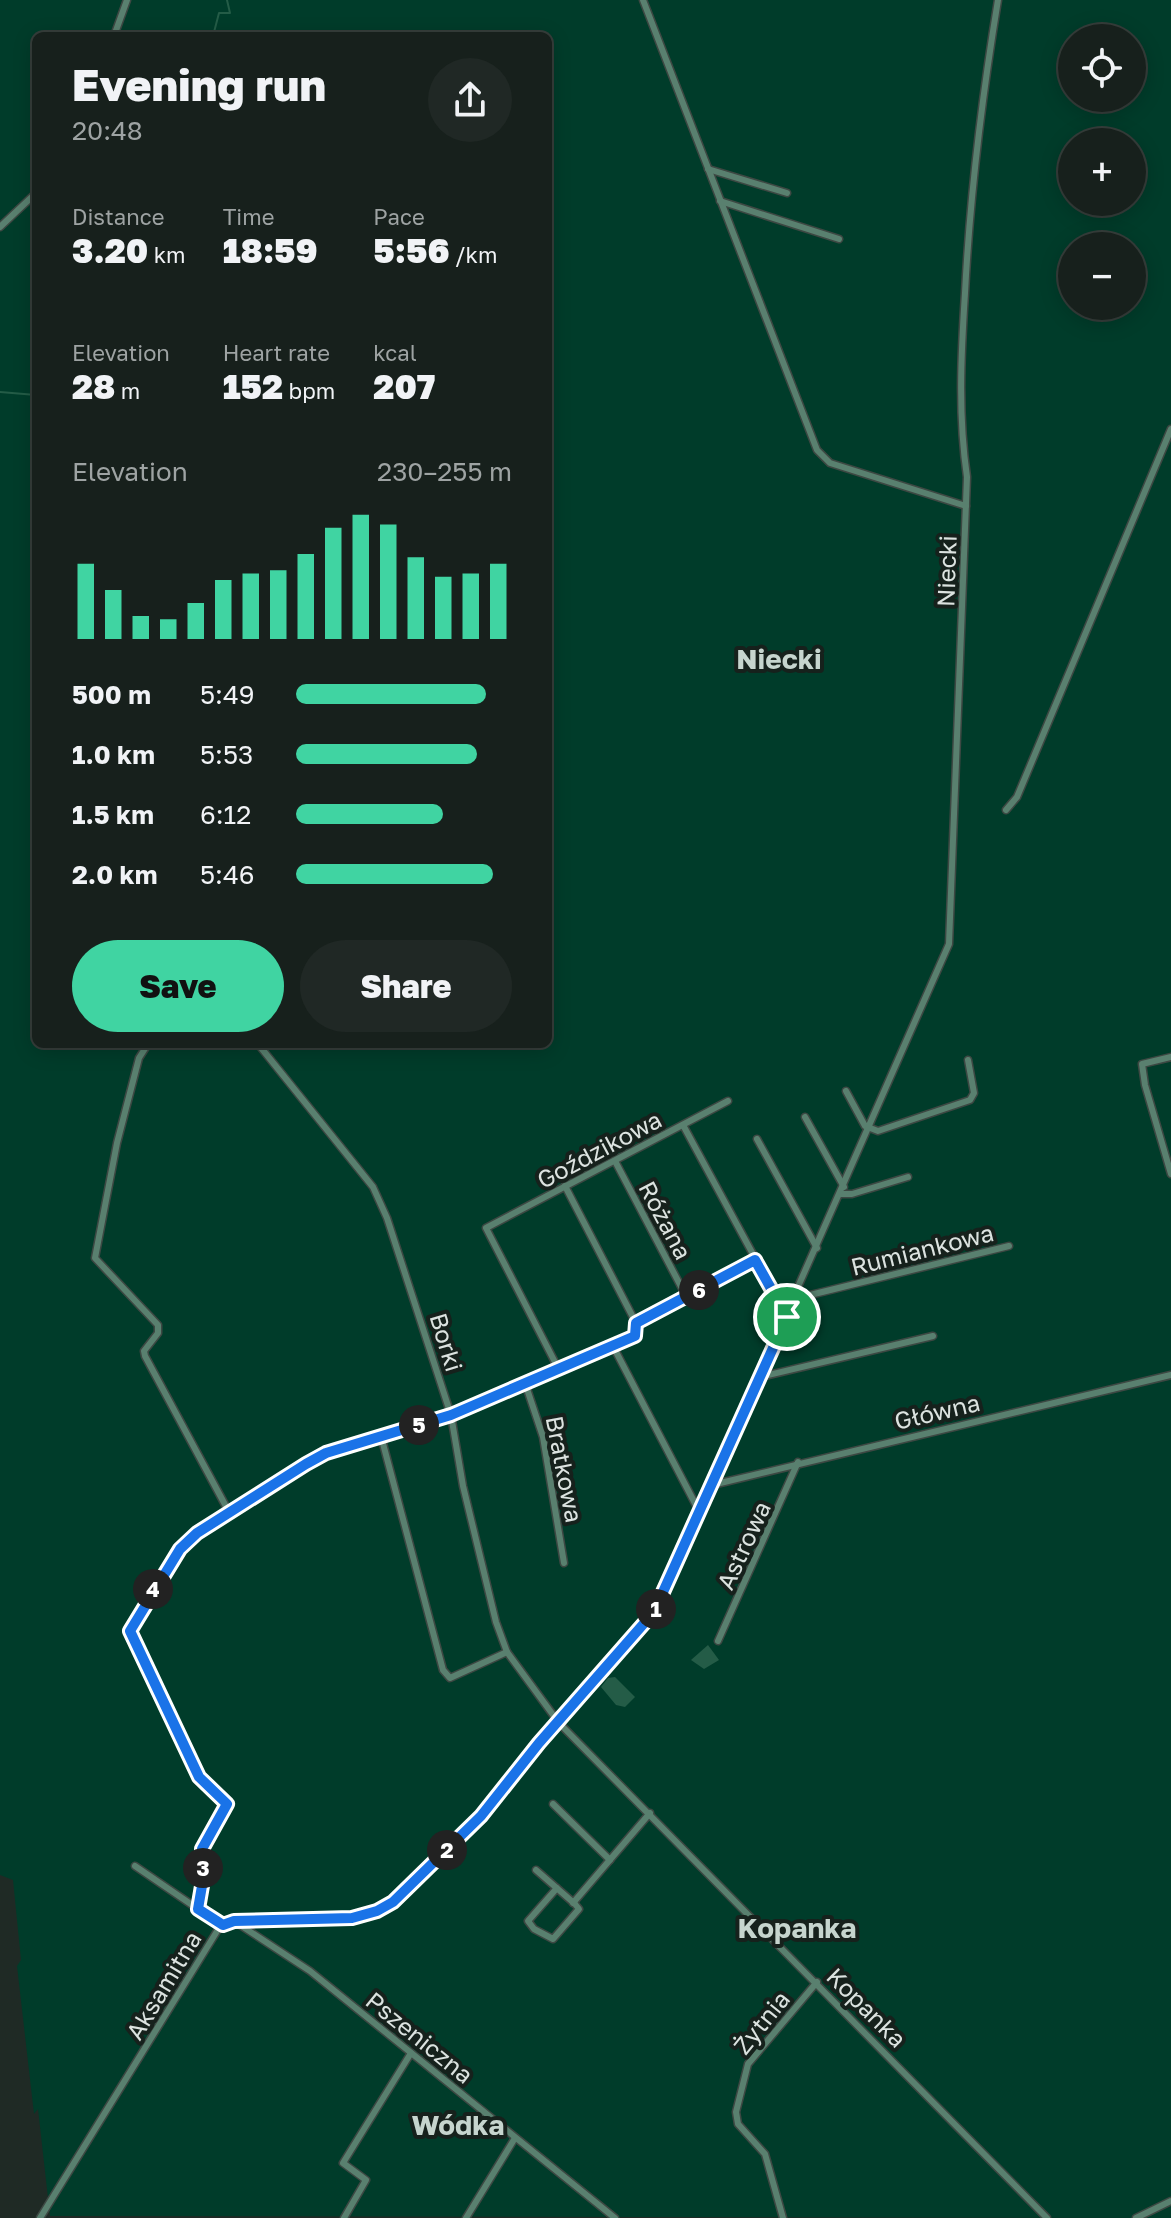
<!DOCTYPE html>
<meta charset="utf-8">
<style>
:root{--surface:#17201c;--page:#202825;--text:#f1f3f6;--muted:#9ea3a3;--line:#363e3b;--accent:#40d4a2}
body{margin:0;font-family:"Golos Text",sans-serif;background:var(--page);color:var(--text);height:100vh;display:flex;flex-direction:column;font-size:30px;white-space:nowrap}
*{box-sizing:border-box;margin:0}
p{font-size:26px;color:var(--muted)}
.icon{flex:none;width:44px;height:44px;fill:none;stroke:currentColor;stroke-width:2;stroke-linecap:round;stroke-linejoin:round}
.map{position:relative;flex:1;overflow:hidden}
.panel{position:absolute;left:32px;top:32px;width:520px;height:1016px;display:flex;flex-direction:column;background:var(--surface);border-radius:12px;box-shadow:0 4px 20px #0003,0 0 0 2px var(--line)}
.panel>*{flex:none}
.fabs{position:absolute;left:1058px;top:24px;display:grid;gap:16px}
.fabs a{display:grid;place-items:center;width:88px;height:88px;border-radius:50%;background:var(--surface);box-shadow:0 4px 20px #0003,0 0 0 2px var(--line);font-size:40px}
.pin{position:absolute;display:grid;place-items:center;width:68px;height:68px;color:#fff;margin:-34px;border:4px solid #fff;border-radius:50%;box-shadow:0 2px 8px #0007}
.km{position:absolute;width:40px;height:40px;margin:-20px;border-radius:50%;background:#222;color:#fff;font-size:22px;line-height:40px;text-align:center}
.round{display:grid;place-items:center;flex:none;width:84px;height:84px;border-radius:42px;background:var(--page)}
.summary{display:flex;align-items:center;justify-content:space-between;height:136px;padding:0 40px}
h1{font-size:44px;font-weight:800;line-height:60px}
.stats{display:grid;grid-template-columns:repeat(3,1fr);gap:12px;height:136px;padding:8px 40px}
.stats div{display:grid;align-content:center}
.stats b{font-size:34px;font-weight:800}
.stats small{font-size:22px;font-weight:400}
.stats p{font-size:22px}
.chart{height:224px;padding:16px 40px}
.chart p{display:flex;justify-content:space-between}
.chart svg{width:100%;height:144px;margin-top:8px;stroke:var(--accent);stroke-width:6}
.button{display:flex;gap:16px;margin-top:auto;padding:16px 40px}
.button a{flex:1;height:92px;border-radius:48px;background:var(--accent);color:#111;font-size:32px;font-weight:800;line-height:92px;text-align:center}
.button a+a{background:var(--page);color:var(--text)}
ul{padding:0 40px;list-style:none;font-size:26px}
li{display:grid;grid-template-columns:128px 96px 1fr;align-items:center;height:60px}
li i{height:20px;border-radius:10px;background:var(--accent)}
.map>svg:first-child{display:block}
.green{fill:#003c2a;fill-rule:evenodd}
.water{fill:#245c47}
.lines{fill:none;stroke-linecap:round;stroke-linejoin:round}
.stream{stroke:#245c47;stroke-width:2}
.minor-casing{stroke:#3d4843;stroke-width:9}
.minor{stroke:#59806f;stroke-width:6}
.route-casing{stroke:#fff;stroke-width:16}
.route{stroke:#1a73e8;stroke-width:10}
.labels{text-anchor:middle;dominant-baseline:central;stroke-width:8;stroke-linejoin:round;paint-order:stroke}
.street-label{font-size:24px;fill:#dce3e0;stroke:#16211c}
.quarter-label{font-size:28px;font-weight:bold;fill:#c6d5ce;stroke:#16211c}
</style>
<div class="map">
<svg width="1171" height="2218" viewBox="0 0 1171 2218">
<rect width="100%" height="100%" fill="#1f2a25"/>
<path class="green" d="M 0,0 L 1171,0 L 1171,2218 L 50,2216 L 38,2109 L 34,2114 L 17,1966 L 21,1960 L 13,1880 L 0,1875 ZM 36,36 L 548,36 L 548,1044 L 36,1044 ZM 1072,38 L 1132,38 L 1132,98 L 1072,98 ZM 1072,142 L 1132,142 L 1132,202 L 1072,202 ZM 1072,246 L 1132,246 L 1132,306 L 1072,306 Z"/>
<g class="water">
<path d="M 708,1645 L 719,1660 L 704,1669 L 691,1660 Z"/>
<path d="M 615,1677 L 635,1697 L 625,1707 L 616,1705 L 601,1687 L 608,1678 Z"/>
</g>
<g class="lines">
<g class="stream">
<path d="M 213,36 L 219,13 L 230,13 L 227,0"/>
<path d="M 0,392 L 36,395"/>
</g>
<g class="minor-casing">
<g id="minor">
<path d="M 643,0 L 817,450 L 830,463 L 966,506"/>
<path d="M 114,36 L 127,0"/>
<path d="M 708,169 L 787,193"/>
<path d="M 720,201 L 839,239"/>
<path d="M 0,227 L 36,193"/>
<path d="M 1006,810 L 1017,797 L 1171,429"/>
<path d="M 148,1044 L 139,1058 L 117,1143 L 95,1258 L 158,1325 L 158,1333 L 144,1351 L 145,1356 L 229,1512"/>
<path d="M 258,1044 L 373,1187 L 387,1218 L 451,1415 L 463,1486 L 496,1622 L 507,1652 L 559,1723 L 1047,2218"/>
<path d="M 1171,1057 L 1142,1064 L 1145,1085 L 1171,1174"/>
<path d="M 846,1091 L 865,1126 L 878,1131 L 970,1100 L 974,1093 L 968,1060"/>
<path d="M 805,1117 L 844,1187"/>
<path d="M 683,1125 L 787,1317"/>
<path d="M 757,1139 L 817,1248"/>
<path d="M 615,1161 L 686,1296"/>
<path d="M 841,1194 L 852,1194 L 908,1177"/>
<path d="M 797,1294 L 806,1296 L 1009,1246"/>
<path d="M 636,1323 L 755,1260"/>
<path d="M 614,1348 L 700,1513"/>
<path d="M 559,1370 L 486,1228 L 728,1101"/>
<path d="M 760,1377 L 933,1336"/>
<path d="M 525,1383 L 543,1437 L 564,1563"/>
<path d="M 381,1436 L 443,1670 L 450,1678 L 507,1652"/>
<path d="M 712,1485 L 1171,1375"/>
<path d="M 718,1641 L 798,1462"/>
<path d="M 553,1804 L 610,1860"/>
<path d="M 135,1866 L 198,1909"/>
<path d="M 536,1870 L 575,1904 L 579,1909 L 553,1939 L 534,1929 L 528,1921 L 557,1888"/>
<path d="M 573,1903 L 650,1813"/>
<path d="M 234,1921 L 310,1971 L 615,2218"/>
<path d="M 223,1925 L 198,1909 L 203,1880 L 202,1849 L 225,1811 L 226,1801 L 199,1777 L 158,1695 L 130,1628 L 180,1549 L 197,1533 L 306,1464 L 326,1453 L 451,1415 L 600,1354 L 635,1336 L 636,1323 L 565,1186"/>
<path d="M 40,2218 L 219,1928 L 234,1921 L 352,1918 L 389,1905 L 481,1816 L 539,1743 L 656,1609 L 949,944 L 967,477 C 958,415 961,355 965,293 C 970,195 982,97 998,0"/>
<path d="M 344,2218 L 366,2180 L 343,2163 L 411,2053"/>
<path d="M 466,2218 L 515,2138"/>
<path d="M 783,2218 L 765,2154 L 738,2124 L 736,2112 L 748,2064 L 817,1982"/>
<path d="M 1136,2218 L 1171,2201"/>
</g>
</g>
<use href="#minor" class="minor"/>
</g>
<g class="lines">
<g class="route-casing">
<path id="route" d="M 755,1260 L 787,1317 L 654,1612 L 539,1743 L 481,1816 L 393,1902 L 377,1911 L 352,1918 L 234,1921 L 223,1925 L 198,1909 L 203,1880 L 202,1849 L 227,1804 L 199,1777 L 130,1631 L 180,1549 L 197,1533 L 306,1464 L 326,1453 L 451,1415 L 635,1336 L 636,1323 Z"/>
</g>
<use href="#route" class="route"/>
</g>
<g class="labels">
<g class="street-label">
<text transform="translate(946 571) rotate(-88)">Niecki</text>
<text transform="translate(599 1149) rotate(-28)">Goździkowa</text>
<text transform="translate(666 1220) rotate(62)">Różana</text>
<text transform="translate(922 1249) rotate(-14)">Rumiankowa</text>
<text transform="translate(447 1342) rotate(73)">Borki</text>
<text transform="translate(937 1411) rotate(-13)">Główna</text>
<text transform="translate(565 1469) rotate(79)">Bratkowa</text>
<text transform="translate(743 1545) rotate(-65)">Astrowa</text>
<text transform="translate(163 1985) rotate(-59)">Aksamitna</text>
<text transform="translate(867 2007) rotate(45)">Kopanka</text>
<text transform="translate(761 2022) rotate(-51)">Żytnia</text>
<text transform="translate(420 2037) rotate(39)">Pszeniczna</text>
</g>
<g class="quarter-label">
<text x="779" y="658">Niecki</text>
<text x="797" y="1927">Kopanka</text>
<text x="458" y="2124">Wódka</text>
</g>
</g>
</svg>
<div class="fabs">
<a><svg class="icon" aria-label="locate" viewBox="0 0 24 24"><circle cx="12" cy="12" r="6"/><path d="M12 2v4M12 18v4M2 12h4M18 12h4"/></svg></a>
<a>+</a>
<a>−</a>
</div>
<div class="pin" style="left:787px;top:1317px;background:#1e9e55"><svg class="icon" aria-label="arrive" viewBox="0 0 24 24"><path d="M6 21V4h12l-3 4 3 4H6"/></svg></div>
<b class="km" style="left:656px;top:1609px">1</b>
<b class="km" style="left:447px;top:1850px">2</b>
<b class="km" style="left:203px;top:1868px">3</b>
<b class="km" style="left:153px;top:1589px">4</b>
<b class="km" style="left:419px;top:1425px">5</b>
<b class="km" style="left:699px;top:1290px">6</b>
<section class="panel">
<div class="summary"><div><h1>Evening run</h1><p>20:48</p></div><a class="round"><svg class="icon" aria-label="share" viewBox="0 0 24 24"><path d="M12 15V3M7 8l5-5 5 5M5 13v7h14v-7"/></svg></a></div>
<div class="stats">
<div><p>Distance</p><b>3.20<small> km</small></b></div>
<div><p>Time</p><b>18:59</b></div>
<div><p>Pace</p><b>5:56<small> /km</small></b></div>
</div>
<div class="stats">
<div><p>Elevation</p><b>28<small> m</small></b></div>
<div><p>Heart rate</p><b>152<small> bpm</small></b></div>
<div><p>kcal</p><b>207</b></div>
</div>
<div class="chart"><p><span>Elevation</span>230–255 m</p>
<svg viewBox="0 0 160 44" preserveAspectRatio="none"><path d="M5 44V21M15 44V29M25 44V37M35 44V38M45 44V33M55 44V26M65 44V24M75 44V23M85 44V18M95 44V10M105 44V6M115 44V9M125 44V19M135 44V25M145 44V24M155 44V21"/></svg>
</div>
<ul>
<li><b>500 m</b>5:49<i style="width:88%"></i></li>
<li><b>1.0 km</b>5:53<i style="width:84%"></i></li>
<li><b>1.5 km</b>6:12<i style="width:68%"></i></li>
<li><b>2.0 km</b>5:46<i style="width:91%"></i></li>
</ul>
<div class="button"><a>Save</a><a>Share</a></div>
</section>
</div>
